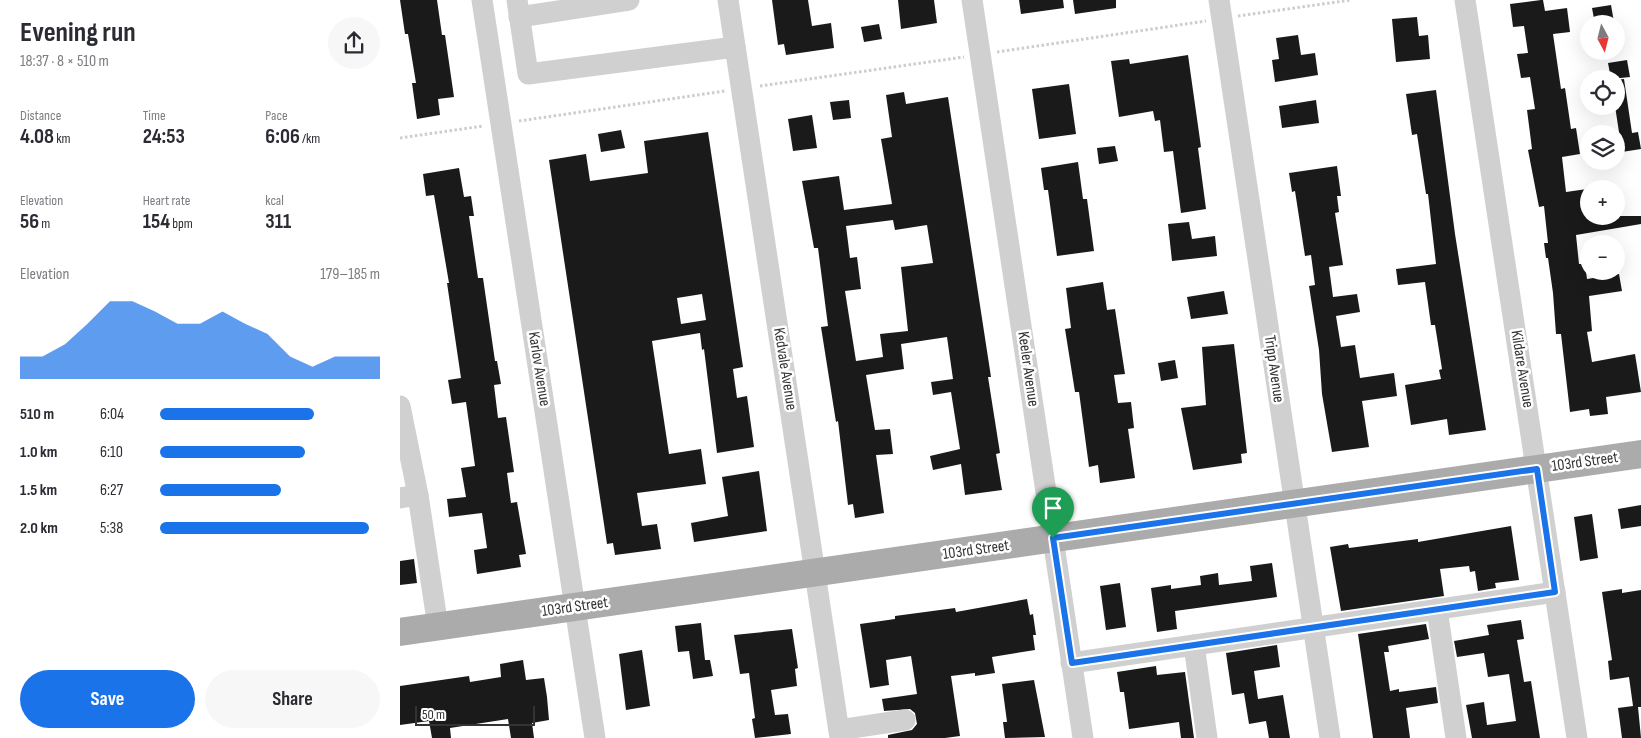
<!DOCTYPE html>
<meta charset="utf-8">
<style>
:root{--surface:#fff;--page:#f7f7f7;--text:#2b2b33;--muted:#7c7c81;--accent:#1a73e8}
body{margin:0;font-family:"Sofia Sans Condensed",sans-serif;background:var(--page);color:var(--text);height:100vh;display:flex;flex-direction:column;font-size:19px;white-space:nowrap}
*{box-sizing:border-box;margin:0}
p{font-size:16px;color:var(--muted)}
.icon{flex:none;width:28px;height:28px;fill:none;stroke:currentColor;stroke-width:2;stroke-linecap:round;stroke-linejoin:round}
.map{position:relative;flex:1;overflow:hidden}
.drawer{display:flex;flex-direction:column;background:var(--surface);width:400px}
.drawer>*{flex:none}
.needle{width:32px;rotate:173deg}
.fabs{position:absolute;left:1180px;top:15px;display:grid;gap:10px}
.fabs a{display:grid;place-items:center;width:45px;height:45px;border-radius:50%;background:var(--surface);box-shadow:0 5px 20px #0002;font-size:25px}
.scale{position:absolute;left:15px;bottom:12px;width:120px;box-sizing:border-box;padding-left:5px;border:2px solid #333;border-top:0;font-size:14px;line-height:18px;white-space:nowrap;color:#333;-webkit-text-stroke:4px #fff;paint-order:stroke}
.pin{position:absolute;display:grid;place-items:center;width:42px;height:42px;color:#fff;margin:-51px -21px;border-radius:50% 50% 50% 0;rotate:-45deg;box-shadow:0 0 5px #0007}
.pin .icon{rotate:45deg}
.round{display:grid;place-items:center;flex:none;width:52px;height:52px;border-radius:26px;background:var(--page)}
.headline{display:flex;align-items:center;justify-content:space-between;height:85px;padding:0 20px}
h1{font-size:28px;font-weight:700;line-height:38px}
.figures{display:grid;grid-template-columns:repeat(3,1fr);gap:8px;height:85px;padding:5px 20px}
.figures div{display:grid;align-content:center}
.figures b{font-size:21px;font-weight:700}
.figures small{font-size:14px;font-weight:400}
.figures p{font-size:14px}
.chart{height:140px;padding:10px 20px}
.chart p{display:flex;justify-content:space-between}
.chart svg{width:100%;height:90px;margin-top:5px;fill:var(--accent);opacity:.7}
.action{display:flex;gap:10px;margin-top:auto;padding:10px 20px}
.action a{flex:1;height:58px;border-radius:30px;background:var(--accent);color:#fff;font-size:20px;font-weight:700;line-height:58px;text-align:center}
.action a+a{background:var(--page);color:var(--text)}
ul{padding:0 20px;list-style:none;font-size:16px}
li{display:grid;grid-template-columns:80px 60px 1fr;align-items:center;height:38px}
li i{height:12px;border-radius:6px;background:var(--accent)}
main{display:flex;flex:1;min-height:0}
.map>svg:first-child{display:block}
.building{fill:#1a1a1a;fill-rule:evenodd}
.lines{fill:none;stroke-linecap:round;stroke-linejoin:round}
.path{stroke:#cdcdcd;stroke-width:3;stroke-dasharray:2.5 2.5;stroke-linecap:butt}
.minor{stroke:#d0d0d0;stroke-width:21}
.major{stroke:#ababab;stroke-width:28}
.route-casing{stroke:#fff;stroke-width:10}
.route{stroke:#1a73e8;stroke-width:6}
.labels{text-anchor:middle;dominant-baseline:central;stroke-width:5;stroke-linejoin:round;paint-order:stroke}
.street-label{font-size:16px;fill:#333;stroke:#fff}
</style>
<main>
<section class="drawer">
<div class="headline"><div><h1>Evening run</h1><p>18:37 · 8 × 510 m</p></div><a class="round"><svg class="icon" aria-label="share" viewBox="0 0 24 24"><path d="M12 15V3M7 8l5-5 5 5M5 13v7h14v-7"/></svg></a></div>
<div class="figures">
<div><p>Distance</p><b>4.08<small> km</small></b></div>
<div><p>Time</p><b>24:53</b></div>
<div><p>Pace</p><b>6:06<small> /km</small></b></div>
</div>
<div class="figures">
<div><p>Elevation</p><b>56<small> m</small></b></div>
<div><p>Heart rate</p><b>154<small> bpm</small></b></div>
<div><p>kcal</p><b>311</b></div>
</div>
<div class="chart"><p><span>Elevation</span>179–185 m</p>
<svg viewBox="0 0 160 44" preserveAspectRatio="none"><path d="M0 44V33L10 33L20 27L30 17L40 6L50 6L60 11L70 17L80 17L90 11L100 17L110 22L120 33L130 38L140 33L150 33L160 33V44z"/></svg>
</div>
<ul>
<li><b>510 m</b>6:04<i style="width:70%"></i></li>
<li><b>1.0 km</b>6:10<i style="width:66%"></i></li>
<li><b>1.5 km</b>6:27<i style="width:55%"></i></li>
<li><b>2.0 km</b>5:38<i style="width:95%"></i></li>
</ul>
<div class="action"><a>Save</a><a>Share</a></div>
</section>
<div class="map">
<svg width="1241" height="738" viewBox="0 0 1241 738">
<rect width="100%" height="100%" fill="#fff"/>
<g class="building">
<path d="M 0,0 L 37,0 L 42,35 L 45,35 L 54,97 L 38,99 L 40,115 L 17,119 L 12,83 L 16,83 L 8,34 L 5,34 Z"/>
<path d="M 372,0 L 408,0 L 412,26 L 431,23 L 434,48 L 386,55 L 384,44 L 378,45 Z"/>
<path d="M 498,0 L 534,0 L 537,23 L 501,29 Z"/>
<path d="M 619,0 L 663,0 L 664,8 L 621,14 Z"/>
<path d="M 673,0 L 716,0 L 716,8 L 675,14 Z"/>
<path d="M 1141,0 L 1143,0 L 1145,11 L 1167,8 L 1170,32 L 1153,34 L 1161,89 L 1165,88 L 1171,129 L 1176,128 L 1180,154 L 1162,157 L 1166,192 L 1187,189 L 1189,216 L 1241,216 L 1241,224 L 1176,235 L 1179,264 L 1185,264 L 1187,279 L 1219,274 L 1222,291 L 1189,296 L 1192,331 L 1187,332 L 1192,362 L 1235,354 L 1241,392 L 1206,397 L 1208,414 L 1190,416 L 1189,409 L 1170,412 L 1161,334 L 1156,334 L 1153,293 L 1148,258 L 1146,258 L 1144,243 L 1148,243 L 1144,206 L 1139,207 L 1128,150 L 1132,149 L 1127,110 L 1135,109 L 1130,77 L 1121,78 L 1117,54 L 1128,53 L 1124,26 L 1113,27 L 1110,4 Z"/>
<path d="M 1211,5 L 1214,22 L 1195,24 L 1192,8 Z"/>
<path d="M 1017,17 L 1019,36 L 1028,35 L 1030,59 L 996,62 L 992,19 Z"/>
<path d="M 479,24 L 482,39 L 464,42 L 461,27 Z"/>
<path d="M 898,35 L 901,55 L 915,53 L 918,75 L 875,82 L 872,60 L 879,59 L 876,38 Z"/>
<path d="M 788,55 L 801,147 L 798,148 L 806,209 L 781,213 L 773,151 L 764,152 L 760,120 L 755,121 L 753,111 L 719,117 L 711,61 L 729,59 L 730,64 Z"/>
<path d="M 1227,60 L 1230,77 L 1211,79 L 1208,63 Z"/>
<path d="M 1224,79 L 1232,133 L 1238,132 L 1241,149 L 1222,152 L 1215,106 L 1216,80 Z"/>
<path d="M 669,84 L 676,134 L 639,139 L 632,89 Z"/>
<path d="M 1036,90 L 1055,234 L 1086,430 L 1049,435 L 1047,419 L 1011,425 L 1005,385 L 1041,379 L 1039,370 L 1042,369 L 1035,325 L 1031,325 L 1025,282 L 998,285 L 996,269 L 1036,264 L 1028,194 L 1026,194 L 1017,134 L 1012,135 L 1006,94 Z"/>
<path d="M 504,92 L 506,104 L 548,97 L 591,377 L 588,377 L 600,453 L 596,454 L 602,490 L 565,495 L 561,464 L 533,470 L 530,456 L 560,449 L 551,392 L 533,395 L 531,382 L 553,379 L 547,337 L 501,344 L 504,369 L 466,375 L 475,430 L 490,429 L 493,454 L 476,455 L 484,513 L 455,518 L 453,504 L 448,505 L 438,421 L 436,422 L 421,327 L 428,326 L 418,248 L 414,248 L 402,181 L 439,176 L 444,210 L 492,204 L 481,139 L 492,137 L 486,95 ZM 493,220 L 495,230 L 527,225 L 533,263 L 501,267 L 508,331 L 480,334 L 483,357 L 456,361 L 445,291 L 461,289 L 457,257 L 450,258 L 446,226 Z"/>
<path d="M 449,100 L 451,118 L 433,120 L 430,102 Z"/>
<path d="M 916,100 L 919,123 L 882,128 L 879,106 Z"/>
<path d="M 412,115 L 417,148 L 393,151 L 388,119 Z"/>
<path d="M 221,130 L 225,148 L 201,152 L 198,134 Z"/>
<path d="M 308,132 L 343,367 L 333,369 L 337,398 L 347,396 L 354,447 L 317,453 L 304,349 L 302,350 L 300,333 L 252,341 L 269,454 L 301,449 L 306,484 L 237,493 L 242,526 L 257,524 L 261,549 L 215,555 L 213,543 L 207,544 L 149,160 L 186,154 L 190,181 L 248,173 L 244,141 ZM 302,294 L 306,320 L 281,324 L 277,298 Z"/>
<path d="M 715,146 L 718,161 L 699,164 L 697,148 Z"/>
<path d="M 678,162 L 683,199 L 687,199 L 694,251 L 657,256 L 648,190 L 644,190 L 641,168 Z"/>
<path d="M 937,166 L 941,196 L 937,196 L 939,212 L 935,213 L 943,265 L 929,267 L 933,297 L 957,294 L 960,312 L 936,316 L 941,347 L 955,345 L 960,378 L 994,373 L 997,396 L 962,401 L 969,447 L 932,452 L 922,394 L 919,350 L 909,286 L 915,285 L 911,255 L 905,256 L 895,191 L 892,192 L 889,173 Z"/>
<path d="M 59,168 L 64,197 L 71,196 L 74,216 L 69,216 L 78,278 L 83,278 L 95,361 L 97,361 L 101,384 L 94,385 L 98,418 L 106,417 L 114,472 L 107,473 L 111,503 L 117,502 L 126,554 L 119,555 L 121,567 L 77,574 L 74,550 L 87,548 L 82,513 L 49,517 L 47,499 L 66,497 L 61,468 L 75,466 L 66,402 L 52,404 L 48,380 L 61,378 L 47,283 L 49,283 L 34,195 L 26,196 L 23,174 Z"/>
<path d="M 789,222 L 792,239 L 815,236 L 817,256 L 772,261 L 768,224 Z"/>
<path d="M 703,282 L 707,310 L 715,309 L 725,374 L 714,375 L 718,403 L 731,402 L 734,428 L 728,429 L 735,478 L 700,483 L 698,465 L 689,467 L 679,392 L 675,392 L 665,329 L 671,328 L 666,288 Z"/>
<path d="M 824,291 L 828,314 L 791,319 L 787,297 Z"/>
<path d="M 834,344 L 847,453 L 841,454 L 842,463 L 793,470 L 781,408 L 806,405 L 802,347 Z"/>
<path d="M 775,360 L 778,378 L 761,381 L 758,363 Z"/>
<path d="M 359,471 L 367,531 L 294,542 L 291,523 L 328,516 L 322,477 Z"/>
<path d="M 1241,505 L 1241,526 L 1221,529 L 1218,509 Z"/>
<path d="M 1192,514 L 1198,558 L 1180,561 L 1174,517 Z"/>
<path d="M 1111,526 L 1119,580 L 1095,583 L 1096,588 L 1078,591 L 1075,571 L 1070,572 L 1069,566 L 1040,569 L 1044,596 L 941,611 L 930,547 L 948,544 L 949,548 L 1018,539 L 1018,542 Z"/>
<path d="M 14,559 L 17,583 L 0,585 L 0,561 Z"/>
<path d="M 872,563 L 877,597 L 775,611 L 777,629 L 757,632 L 751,588 L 771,585 L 771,589 L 801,585 L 800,576 L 818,573 L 819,585 L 852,581 L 850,566 Z"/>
<path d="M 720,583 L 726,627 L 706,630 L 700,586 Z"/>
<path d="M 1222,589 L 1222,593 L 1241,590 L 1241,707 L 1238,707 L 1241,738 L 1222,738 L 1218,708 L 1233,706 L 1229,677 L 1210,680 L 1208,661 L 1212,660 L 1202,592 Z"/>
<path d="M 627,599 L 630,615 L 633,614 L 636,635 L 633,635 L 635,650 L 592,657 L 595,673 L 575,676 L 575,673 L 551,676 L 560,736 L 545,738 L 488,738 L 488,735 L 512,730 L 517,724 L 515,713 L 510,709 L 484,711 L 482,699 L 517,694 L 511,656 L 486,660 L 489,685 L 470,688 L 460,624 L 495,619 L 495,616 L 555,608 L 556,612 Z"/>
<path d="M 1121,620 L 1124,639 L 1117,640 L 1124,682 L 1131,681 L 1140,738 L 1072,738 L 1066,705 L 1084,702 L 1087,725 L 1116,721 L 1109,674 L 1088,677 L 1084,653 L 1057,657 L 1054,641 L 1089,635 L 1087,625 Z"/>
<path d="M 301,623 L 305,660 L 310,660 L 313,676 L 293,679 L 289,651 L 278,652 L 275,626 Z"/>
<path d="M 1026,624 L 1029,639 L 988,646 L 989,652 L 984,652 L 990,691 L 999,689 L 999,692 L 1036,687 L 1038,703 L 1006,708 L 1010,738 L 973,738 L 958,634 Z"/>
<path d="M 392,629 L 398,668 L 395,669 L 397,686 L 371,690 L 375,715 L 388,714 L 391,734 L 355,738 L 352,719 L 355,718 L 349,673 L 340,674 L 334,635 Z"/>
<path d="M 877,645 L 880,667 L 854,671 L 858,699 L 883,695 L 890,738 L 869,738 L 866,721 L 849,724 L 844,693 L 832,695 L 826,653 Z"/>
<path d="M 242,650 L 250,706 L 226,710 L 219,654 Z"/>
<path d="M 123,660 L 126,680 L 144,678 L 147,697 L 149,720 L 132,723 L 134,738 L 111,738 L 108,719 L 50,728 L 51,738 L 32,738 L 29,721 L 0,725 L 0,686 L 69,676 L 70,682 L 101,677 L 100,664 Z"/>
<path d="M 756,666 L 757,675 L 785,672 L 794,738 L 781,738 L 779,722 L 729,729 L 724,692 L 720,692 L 717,672 Z"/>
<path d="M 634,680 L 645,737 L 605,738 L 603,722 L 607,722 L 602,684 Z"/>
</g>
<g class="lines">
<g class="path">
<path d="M 838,16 L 951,0"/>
<path d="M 597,52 L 806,21"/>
<path d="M 360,86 L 564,57"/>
<path d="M 119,121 L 325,91"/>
<path d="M 0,138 L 83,126"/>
</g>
<g class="minor">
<path d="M 82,0 L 195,738"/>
<path d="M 117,0 L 128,74 L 335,47"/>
<path d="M 328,0 L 440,738"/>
<path d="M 572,0 L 683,738"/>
<path d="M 819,0 L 930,738"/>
<path d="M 1065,0 L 1177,738"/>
<path d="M 119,17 L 229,0"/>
<path d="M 0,406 L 18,495 L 38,627"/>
<path d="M 0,498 L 18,495"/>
<path d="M 1037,609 L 1056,738"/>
<path d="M 794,645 L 807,738"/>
<path d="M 671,663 L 1155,592"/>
<path d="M 439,730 L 505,720"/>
</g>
<path class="major" d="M 0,632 L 1241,454"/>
</g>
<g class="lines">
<g class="route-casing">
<path id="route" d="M 1137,469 L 1155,592 L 672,663 L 653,538 Z"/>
</g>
<use href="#route" class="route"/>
</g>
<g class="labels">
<g class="street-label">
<text transform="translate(139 369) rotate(81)">Karlov Avenue</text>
<text transform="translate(385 369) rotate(81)">Kedvale Avenue</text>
<text transform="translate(628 369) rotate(82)">Keeler Avenue</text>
<text transform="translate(874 369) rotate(82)">Tripp Avenue</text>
<text transform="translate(1122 369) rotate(81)">Kildare Avenue</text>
<text transform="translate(1185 462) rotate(-8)">103rd Street</text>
<text transform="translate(576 550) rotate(-8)">103rd Street</text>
<text transform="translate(175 607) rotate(-8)">103rd Street</text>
</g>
</g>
</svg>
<div class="fabs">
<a><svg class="needle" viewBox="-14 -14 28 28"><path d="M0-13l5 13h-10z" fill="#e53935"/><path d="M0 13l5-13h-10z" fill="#7c7c81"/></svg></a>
<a><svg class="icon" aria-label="locate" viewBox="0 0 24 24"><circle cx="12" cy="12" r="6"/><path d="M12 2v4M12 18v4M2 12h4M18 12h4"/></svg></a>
<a><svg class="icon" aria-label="layers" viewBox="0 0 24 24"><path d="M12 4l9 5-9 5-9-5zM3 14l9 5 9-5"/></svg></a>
<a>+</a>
<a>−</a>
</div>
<div class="scale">50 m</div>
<div class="pin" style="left:653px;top:538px;background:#1e9e55"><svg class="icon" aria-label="arrive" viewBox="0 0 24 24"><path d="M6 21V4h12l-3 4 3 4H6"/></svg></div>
</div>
</main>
